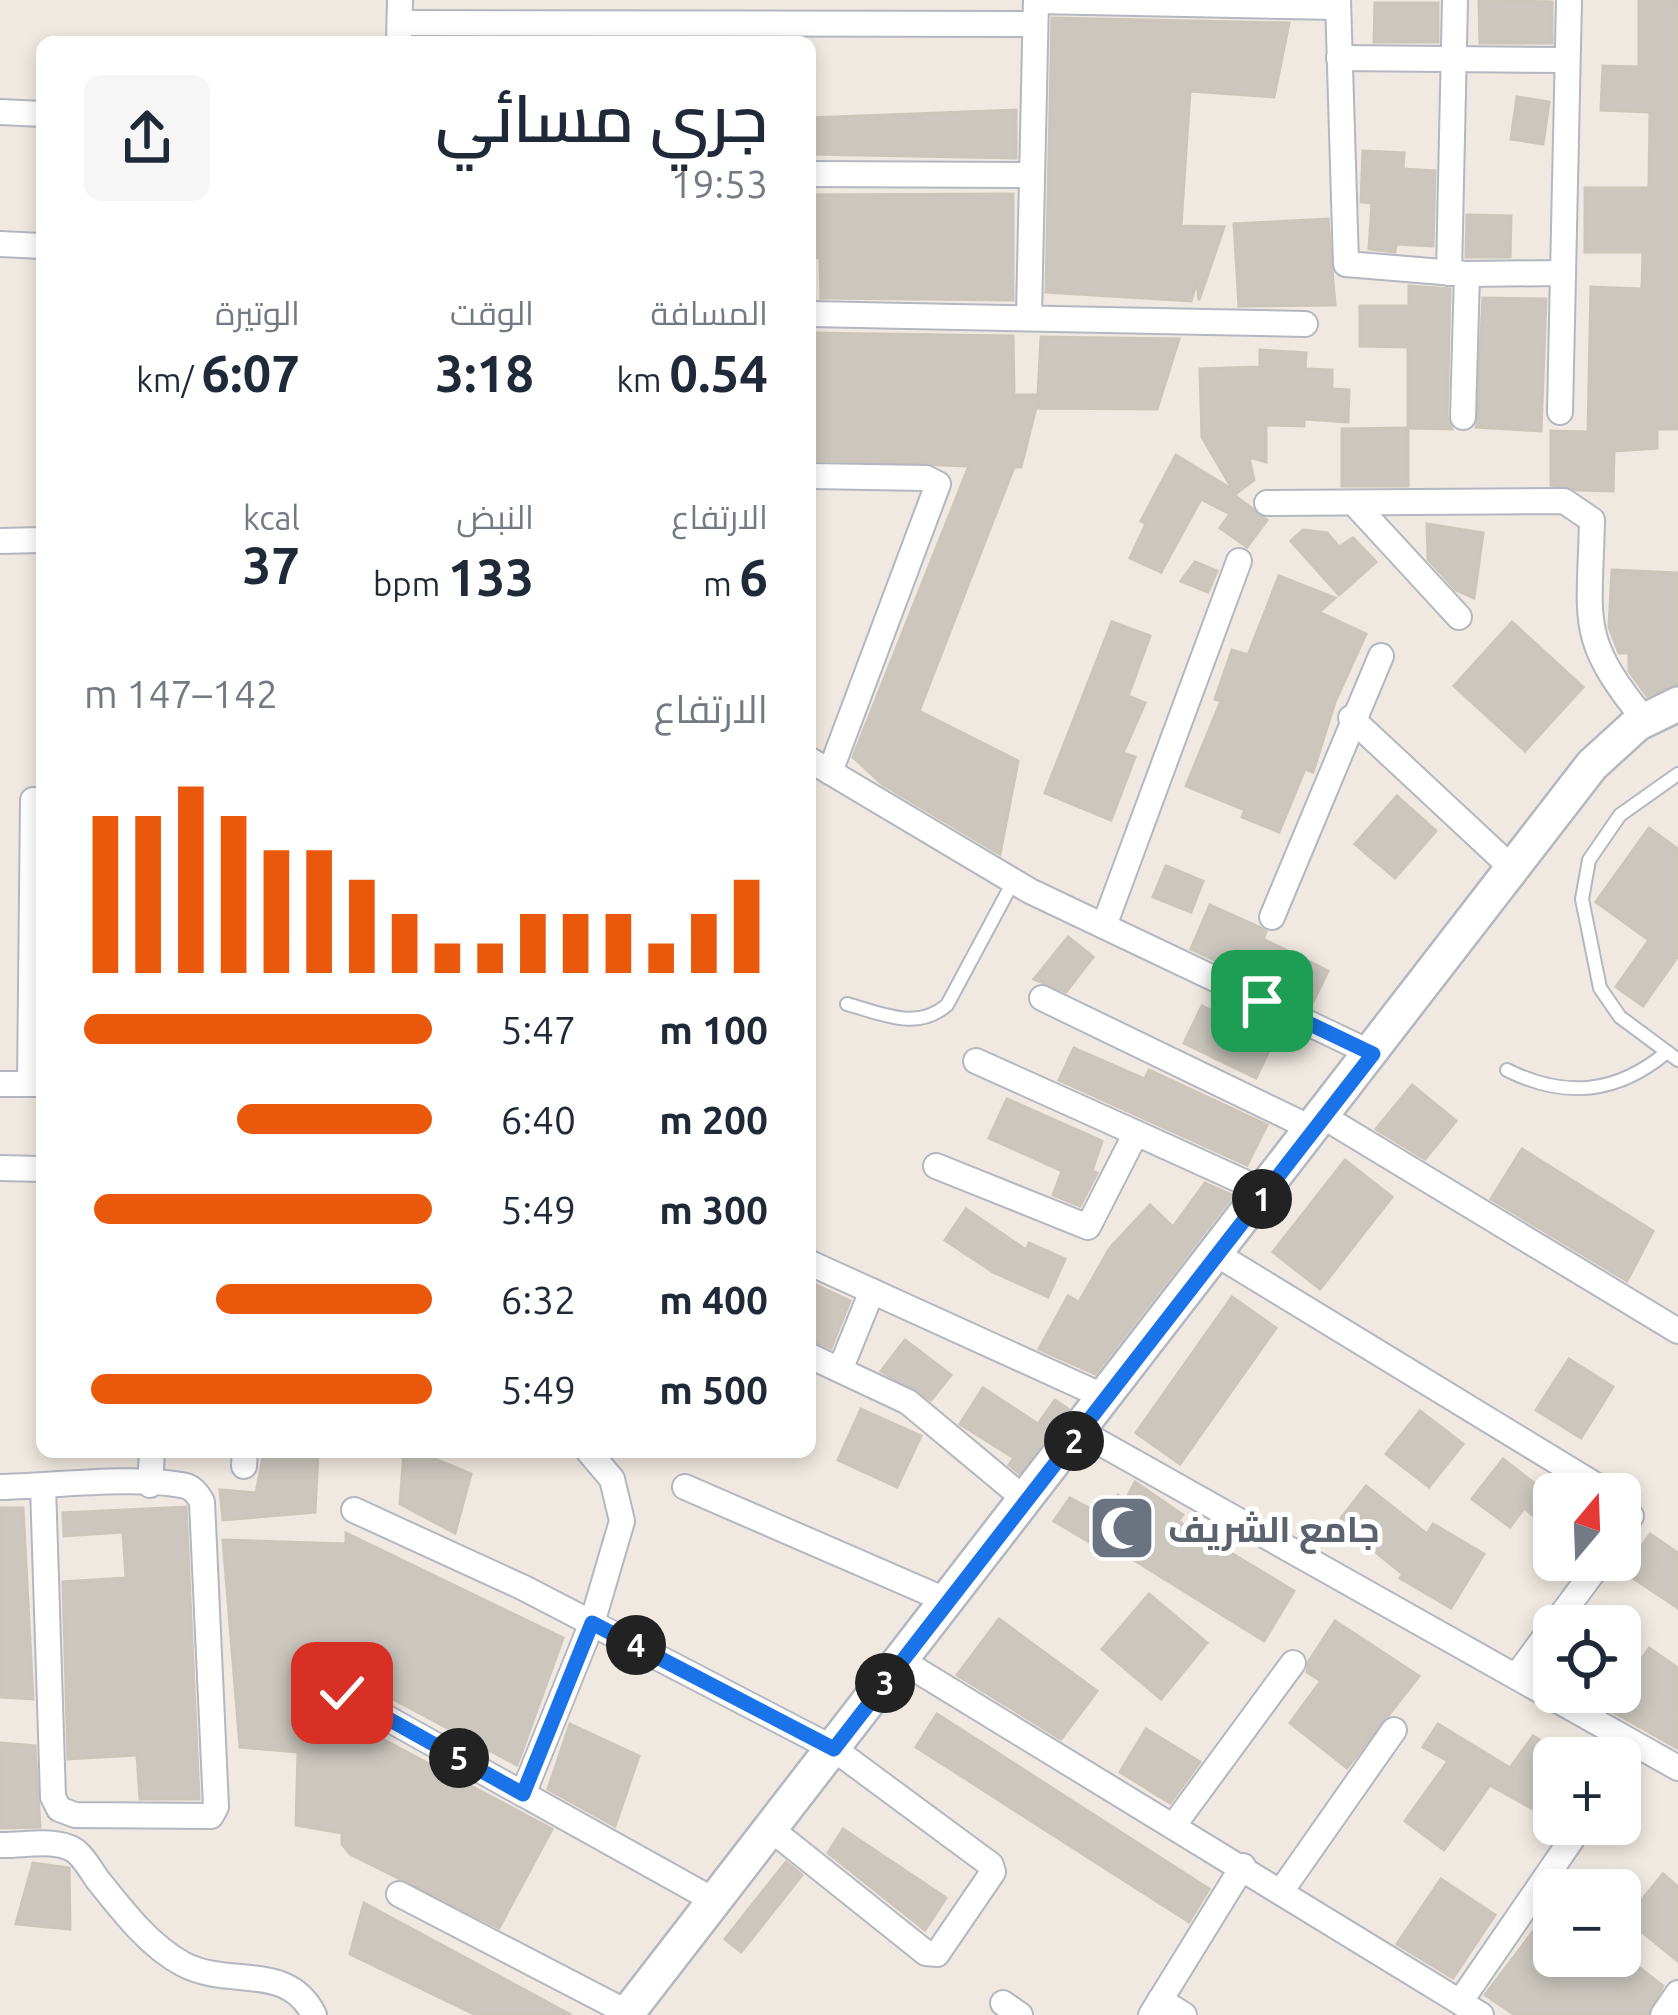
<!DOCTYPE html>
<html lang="ar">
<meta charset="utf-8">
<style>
:root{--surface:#fff;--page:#f6f6f7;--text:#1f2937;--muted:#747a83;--accent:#ea580c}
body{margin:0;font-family:Ubuntu,Cairo,sans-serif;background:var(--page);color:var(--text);direction:rtl;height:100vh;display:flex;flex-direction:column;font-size:45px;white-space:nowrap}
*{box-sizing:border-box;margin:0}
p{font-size:39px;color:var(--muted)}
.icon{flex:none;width:66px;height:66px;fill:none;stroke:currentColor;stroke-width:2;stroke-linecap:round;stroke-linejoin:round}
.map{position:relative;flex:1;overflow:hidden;direction:ltr}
.details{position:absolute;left:36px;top:36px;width:780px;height:1422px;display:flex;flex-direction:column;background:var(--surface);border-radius:18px;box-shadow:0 6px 18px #0003;direction:rtl}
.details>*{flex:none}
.needle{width:78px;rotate:19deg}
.buttons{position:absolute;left:1533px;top:1473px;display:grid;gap:24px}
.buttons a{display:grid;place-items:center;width:108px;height:108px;border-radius:18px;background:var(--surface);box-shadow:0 6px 18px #0003;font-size:60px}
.pin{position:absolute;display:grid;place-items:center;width:102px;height:102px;color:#fff;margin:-51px;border-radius:24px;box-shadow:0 6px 18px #0006}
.km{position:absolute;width:60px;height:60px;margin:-30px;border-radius:50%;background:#222;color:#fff;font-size:33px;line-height:60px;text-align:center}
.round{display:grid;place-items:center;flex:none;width:126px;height:126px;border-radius:18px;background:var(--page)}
.overview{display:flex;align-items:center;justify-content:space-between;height:204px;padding:0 48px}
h1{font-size:66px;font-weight:600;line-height:90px}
.metrics{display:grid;grid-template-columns:repeat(3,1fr);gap:18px;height:204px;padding:12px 48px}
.metrics div{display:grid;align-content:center}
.metrics b{font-size:51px;font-weight:600}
.metrics small{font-size:33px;font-weight:400}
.metrics p{font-size:33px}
.chart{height:336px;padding:24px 48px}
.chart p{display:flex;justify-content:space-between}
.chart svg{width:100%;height:216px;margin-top:12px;stroke:var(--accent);stroke-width:6}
ul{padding:0 48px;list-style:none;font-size:39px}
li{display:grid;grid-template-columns:192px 144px 1fr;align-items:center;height:90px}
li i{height:30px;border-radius:15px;background:var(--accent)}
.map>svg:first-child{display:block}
.building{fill:#cbc7bf;stroke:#cbc5ba;stroke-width:3}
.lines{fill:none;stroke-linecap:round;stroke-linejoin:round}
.lane-casing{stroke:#b4b7c1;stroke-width:16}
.street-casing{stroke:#b4b7c1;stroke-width:28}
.secondary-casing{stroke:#b4b7c1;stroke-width:38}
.lane{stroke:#fff;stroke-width:12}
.street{stroke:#fff;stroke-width:24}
.secondary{stroke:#fff;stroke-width:33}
.route-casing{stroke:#fff;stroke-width:24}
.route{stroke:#1a73e8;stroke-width:15}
.labels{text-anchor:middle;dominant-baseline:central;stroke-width:10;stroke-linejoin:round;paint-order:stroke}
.worship-label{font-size:36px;font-weight:bold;fill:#5b616d;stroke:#fff;text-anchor:start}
</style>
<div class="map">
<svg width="1678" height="2015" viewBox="0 0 1678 2015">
<rect width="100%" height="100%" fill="#efe9e1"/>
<g class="building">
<path d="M 1479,0 L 1552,2 L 1552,43 L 1480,43 Z"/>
<path d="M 1639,0 L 1678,0 L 1678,429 L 1657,429 L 1657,448 L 1614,451 L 1613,491 L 1577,490 L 1551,485 L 1551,431 L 1588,432 L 1591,287 L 1642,289 L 1643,252 L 1585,252 L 1585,188 L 1649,188 L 1650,112 L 1601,110 L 1603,66 L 1639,67 Z"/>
<path d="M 1375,3 L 1438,3 L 1438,42 L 1374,42 Z"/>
<path d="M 1052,18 L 1289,23 L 1274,97 L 1190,91 L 1181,226 L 1224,227 L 1199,300 L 1197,281 L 1191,301 L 1046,292 Z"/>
<path d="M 1517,97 L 1549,102 L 1543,144 L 1511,139 Z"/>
<path d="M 1016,110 L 1016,158 L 810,154 L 810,118 Z"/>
<path d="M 1363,151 L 1404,153 L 1403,169 L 1435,171 L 1433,246 L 1396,244 L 1395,252 L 1369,249 L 1372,203 L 1361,202 Z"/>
<path d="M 1013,194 L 1013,300 L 821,298 L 820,258 L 810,258 L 810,195 Z"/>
<path d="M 1467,215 L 1511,216 L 1510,257 L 1466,257 Z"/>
<path d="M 1328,219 L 1335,305 L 1239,306 L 1234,224 Z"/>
<path d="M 1409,286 L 1450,289 L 1447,417 L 1452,429 L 1408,428 L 1408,347 L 1360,346 L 1360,306 L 1409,306 Z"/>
<path d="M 1483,298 L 1546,299 L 1541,431 L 1476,427 Z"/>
<path d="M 810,333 L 1013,336 L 1014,395 L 1038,395 L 1041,337 L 1179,339 L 1157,409 L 1038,408 L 1038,400 L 1021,467 L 1014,467 L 919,711 L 1018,761 L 1000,854 L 882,784 L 853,757 L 969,466 L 810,460 Z"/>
<path d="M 1260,350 L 1306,353 L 1305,369 L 1332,370 L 1332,389 L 1349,390 L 1348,422 L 1304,419 L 1304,426 L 1266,425 L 1266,462 L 1249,457 L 1254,480 L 1234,495 L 1267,520 L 1247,547 L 1220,528 L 1230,514 L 1201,499 L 1161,572 L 1130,558 L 1146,524 L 1141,521 L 1176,455 L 1233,490 L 1202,437 L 1200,369 L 1260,367 Z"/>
<path d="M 1408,428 L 1408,486 L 1342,486 L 1342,429 Z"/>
<path d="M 1427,524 L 1483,533 L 1474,598 L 1456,590 L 1428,559 Z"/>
<path d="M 1303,530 L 1327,533 L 1339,547 L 1353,538 L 1376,562 L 1339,595 L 1291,541 Z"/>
<path d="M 1195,562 L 1217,571 L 1208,592 L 1181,581 Z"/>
<path d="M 1612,570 L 1678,573 L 1678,683 L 1647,696 L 1629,671 L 1629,653 L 1619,653 L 1609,627 Z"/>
<path d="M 1279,576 L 1335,598 L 1319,612 L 1366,634 L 1335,702 L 1313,772 L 1305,769 L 1279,832 L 1242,817 L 1245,810 L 1186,786 L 1221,701 L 1215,699 L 1232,650 L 1248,655 Z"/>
<path d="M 1112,622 L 1150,636 L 1128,696 L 1145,703 L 1123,753 L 1135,757 L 1111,820 L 1045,793 Z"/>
<path d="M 1512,622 L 1583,687 L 1525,751 L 1454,686 Z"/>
<path d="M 1397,796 L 1436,831 L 1395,878 L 1355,844 Z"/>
<path d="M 1649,828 L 1678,849 L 1678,956 L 1643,1006 L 1616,987 L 1649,940 L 1596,902 Z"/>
<path d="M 1166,866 L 1203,881 L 1191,912 L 1153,897 Z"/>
<path d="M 1210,905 L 1259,927 L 1266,932 L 1263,939 L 1328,971 L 1311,1006 L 1191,949 Z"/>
<path d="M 1068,937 L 1093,957 L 1066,992 L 1034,979 Z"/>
<path d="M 1202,1006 L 1274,1040 L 1256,1078 L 1184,1043 Z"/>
<path d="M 1074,1048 L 1145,1079 L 1149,1070 L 1267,1125 L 1247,1165 L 1059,1080 Z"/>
<path d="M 1412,1085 L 1456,1121 L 1425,1159 L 1376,1129 Z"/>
<path d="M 1007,1099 L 1102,1141 L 1092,1171 L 1097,1173 L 1080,1206 L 1053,1195 L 1062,1171 L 989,1138 Z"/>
<path d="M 1522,1149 L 1653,1231 L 1627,1281 L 1491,1199 Z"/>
<path d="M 1345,1160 L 1392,1197 L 1320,1289 L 1273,1252 Z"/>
<path d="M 1205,1183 L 1232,1195 L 1230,1199 L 1095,1374 L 1039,1349 L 1068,1296 L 1079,1302 L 1110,1248 L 1150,1205 L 1173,1227 Z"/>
<path d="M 966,1209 L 1026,1250 L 1029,1243 L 1065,1259 L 1048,1297 L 993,1272 L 945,1240 Z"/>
<path d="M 810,1282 L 850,1301 L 831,1348 L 810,1340 Z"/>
<path d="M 1232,1297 L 1276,1328 L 1180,1464 L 1136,1433 Z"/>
<path d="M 905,1340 L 951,1375 L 931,1400 L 881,1371 Z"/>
<path d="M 1569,1359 L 1613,1387 L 1581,1438 L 1536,1410 Z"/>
<path d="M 983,1388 L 1038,1424 L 1055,1400 L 1068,1409 L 1019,1473 L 1009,1465 L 1014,1458 L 960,1424 Z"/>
<path d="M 861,1409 L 921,1436 L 897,1487 L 838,1460 Z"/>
<path d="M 1420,1411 L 1463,1444 L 1429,1487 L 1386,1454 Z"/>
<path d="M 264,1452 L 318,1452 L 315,1512 L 223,1520 L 220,1490 L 256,1493 Z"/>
<path d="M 404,1452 L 419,1452 L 471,1474 L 455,1533 L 400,1504 Z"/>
<path d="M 1503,1459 L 1540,1488 L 1549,1476 L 1554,1479 L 1554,1532 L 1524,1508 L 1510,1527 L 1472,1499 Z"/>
<path d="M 1135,1482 L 1183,1515 L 1178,1521 L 1294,1591 L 1264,1641 L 1110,1545 L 1106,1552 L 1054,1521 L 1070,1498 L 1104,1516 L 1118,1495 L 1126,1500 Z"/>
<path d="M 1366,1486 L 1427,1534 L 1433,1524 L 1484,1554 L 1451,1608 L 1400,1578 L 1403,1574 L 1338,1522 Z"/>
<path d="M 186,1507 L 199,1799 L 140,1799 L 137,1755 L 68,1759 L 63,1582 L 126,1578 L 123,1532 L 64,1536 L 63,1513 Z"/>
<path d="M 0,1508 L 23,1508 L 33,1699 L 0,1697 Z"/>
<path d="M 346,1533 L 563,1638 L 517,1765 L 329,1665 L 326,1694 L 331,1712 L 552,1829 L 499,1928 L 350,1854 L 342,1844 L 342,1833 L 296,1825 L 298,1752 L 240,1747 L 223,1540 L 346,1544 Z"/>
<path d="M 1650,1534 L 1678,1553 L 1678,1608 L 1624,1572 Z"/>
<path d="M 1149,1594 L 1207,1643 L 1161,1699 L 1102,1649 Z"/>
<path d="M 999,1619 L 1097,1691 L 1061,1739 L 957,1675 Z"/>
<path d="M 1335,1621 L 1419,1676 L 1347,1768 L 1290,1723 L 1321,1681 L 1307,1672 L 1309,1661 Z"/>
<path d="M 1649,1648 L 1678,1668 L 1677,1748 L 1608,1709 Z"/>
<path d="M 937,1714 L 1209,1889 L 1189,1922 L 916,1747 Z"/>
<path d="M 570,1724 L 639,1756 L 615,1826 L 548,1789 Z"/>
<path d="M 1438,1724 L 1510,1768 L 1533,1736 L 1554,1749 L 1554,1821 L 1490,1785 L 1444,1850 L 1405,1821 L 1448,1761 L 1423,1747 Z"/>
<path d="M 1146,1729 L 1200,1762 L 1170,1803 L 1120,1772 Z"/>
<path d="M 0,1743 L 35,1746 L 40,1827 L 0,1828 Z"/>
<path d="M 843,1829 L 946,1898 L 925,1930 L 828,1853 Z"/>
<path d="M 786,1862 L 802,1875 L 741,1952 L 725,1939 Z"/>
<path d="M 33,1863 L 69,1868 L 70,1929 L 16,1924 Z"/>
<path d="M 1663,1874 L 1678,1887 L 1678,1961 L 1626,1919 Z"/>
<path d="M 1441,1879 L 1495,1915 L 1453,1978 L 1397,1944 Z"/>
<path d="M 364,1903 L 571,2015 L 476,2015 L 350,1954 Z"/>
<path d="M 1554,1904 L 1554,1956 L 1624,1956 L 1663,1986 L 1647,2015 L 1515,2015 L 1485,1995 Z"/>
</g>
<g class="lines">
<g class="lane-casing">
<g id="lane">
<path d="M 1678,774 L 1620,815 L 1589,860 L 1582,899 L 1600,988 L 1620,1017 L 1678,1060"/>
<path d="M 847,1004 C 883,1014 917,1031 947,1005 L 1013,882"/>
<path d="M 1507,1070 C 1565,1099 1617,1094 1667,1052"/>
</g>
</g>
<g class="street-casing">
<g id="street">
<path d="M 1338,0 L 1346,264 L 1467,274 L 1560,273"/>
<path d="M 1036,1 L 1338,7"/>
<path d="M 400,23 L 1035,24"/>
<path d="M 399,42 L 400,0"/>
<path d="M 1339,58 L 1566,60"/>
<path d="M 0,112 L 42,114"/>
<path d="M 810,174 L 1032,175"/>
<path d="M 0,244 L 42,246"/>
<path d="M 1449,273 L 1455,0"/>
<path d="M 810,314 L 1305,324"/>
<path d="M 1029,314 L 1036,0"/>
<path d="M 1560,412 L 1569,0"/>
<path d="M 1463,417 L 1467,274"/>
<path d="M 810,476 L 926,478 L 938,484 L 830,772"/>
<path d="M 1267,503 L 1564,501 L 1592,520 C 1590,622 1577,637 1644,719"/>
<path d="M 1354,503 L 1459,617"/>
<path d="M 0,541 L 42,540"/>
<path d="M 1351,718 L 1513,869"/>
<path d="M 810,760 L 1030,891 L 1373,1054"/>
<path d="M 1272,917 L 1381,656"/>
<path d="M 1104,926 L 1239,561"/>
<path d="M 1042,998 L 1315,1130"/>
<path d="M 976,1061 L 1136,1133"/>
<path d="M 0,1084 L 42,1084"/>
<path d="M 30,1084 L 33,800"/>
<path d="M 1324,1117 L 1678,1331"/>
<path d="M 936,1166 L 1088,1227 L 1136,1133 L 1266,1192"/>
<path d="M 0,1168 L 42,1169"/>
<path d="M 1218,1255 L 1610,1494"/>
<path d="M 810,1263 L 1107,1398"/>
<path d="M 810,1356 L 908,1402 L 1027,1501"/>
<path d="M 840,1370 L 872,1291"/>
<path d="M 1081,1432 L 1678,1768"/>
<path d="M 244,1466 L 245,1452"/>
<path d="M 150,1485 L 152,1452"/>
<path d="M 0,1487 C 51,1486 133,1476 181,1485 C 192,1486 197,1493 202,1502 L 216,1807 L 211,1816 L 75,1815 L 59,1809 L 53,1797 L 43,1486"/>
<path d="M 685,1487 L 950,1602"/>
<path d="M 1620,1500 L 1631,1516 L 1620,1535"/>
<path d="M 354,1510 L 524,1588 L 834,1749 L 991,1865 L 993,1872 L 937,1954 L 926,1953 L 772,1830"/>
<path d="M 902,1661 L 1481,2015"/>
<path d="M 1517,1675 L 1602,1560"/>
<path d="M 342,1693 L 715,1901"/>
<path d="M 523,1794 L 592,1623 L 622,1521 L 612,1479 L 589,1452"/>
<path d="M 1174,1825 L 1293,1663"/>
<path d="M 0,1845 C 22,1846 54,1838 74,1850 C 83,1856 91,1870 97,1879 C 121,1909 149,1946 183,1964 C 230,1989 287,1961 314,2015"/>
<path d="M 1282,1890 L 1394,1730"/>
<path d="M 399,1894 L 628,2013"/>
<path d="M 1160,2000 L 1184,2015"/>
<path d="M 1460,2002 L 1572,1839"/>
<path d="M 1003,2003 L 1020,2015"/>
<path d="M 1151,2015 L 1243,1866"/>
<path d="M 1663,2015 L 1678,1993"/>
</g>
</g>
<g class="secondary-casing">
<path id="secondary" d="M 626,2015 L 1592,765 L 1637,724 L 1678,704"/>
</g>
<use href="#lane" class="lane"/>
<use href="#street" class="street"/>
<use href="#secondary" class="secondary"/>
</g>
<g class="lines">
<g class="route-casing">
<path id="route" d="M 342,1693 L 523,1794 L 592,1623 L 834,1749 L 1373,1054 L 1262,1001"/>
</g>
<use href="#route" class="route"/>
</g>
<defs>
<g id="mosque-square" transform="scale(3.45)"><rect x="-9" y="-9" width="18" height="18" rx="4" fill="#6b7280" stroke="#fff"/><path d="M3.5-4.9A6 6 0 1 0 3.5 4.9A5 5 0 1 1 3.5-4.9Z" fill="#fff"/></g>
</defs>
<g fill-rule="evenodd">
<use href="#mosque-square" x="1122" y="1528"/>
</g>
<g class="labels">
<g class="worship-label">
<text x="1168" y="1528">جامع الشريف</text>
</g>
</g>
</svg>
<div class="buttons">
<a><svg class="needle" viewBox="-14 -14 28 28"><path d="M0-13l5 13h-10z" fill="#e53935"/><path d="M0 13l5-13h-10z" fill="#747a83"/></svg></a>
<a><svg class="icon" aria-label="locate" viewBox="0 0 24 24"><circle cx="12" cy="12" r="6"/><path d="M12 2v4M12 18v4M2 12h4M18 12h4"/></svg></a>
<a>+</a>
<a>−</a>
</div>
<div class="pin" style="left:1262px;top:1001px;background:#1e9e55"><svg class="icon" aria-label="arrive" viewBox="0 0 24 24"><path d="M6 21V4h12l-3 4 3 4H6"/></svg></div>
<div class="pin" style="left:342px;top:1693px;background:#d93025"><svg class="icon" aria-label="check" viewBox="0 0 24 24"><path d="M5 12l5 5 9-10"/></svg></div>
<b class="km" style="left:1262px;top:1199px">1</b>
<b class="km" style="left:1074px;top:1441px">2</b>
<b class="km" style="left:885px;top:1683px">3</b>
<b class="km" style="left:636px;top:1645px">4</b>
<b class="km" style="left:459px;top:1758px">5</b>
<section class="details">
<div class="overview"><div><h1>جري مسائي</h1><p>19:53</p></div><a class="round"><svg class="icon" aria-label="share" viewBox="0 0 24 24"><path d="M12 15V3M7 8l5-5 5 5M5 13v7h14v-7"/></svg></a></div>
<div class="metrics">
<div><p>المسافة</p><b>0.54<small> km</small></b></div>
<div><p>الوقت</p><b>3:18</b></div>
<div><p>الوتيرة</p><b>6:07<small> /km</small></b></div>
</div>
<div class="metrics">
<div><p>الارتفاع</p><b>6<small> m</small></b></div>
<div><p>النبض</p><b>133<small> bpm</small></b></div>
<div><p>kcal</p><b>37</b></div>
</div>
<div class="chart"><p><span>الارتفاع</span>142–147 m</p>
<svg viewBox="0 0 160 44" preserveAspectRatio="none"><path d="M5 44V12M15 44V12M25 44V6M35 44V12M45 44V19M55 44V19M65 44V25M75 44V32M85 44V38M95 44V38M105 44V32M115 44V32M125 44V32M135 44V38M145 44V32M155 44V25"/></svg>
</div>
<ul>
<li><b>100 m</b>5:47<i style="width:100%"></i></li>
<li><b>200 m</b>6:40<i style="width:56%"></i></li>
<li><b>300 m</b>5:49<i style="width:97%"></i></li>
<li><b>400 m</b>6:32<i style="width:62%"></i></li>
<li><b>500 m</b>5:49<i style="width:98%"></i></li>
</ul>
</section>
</div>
